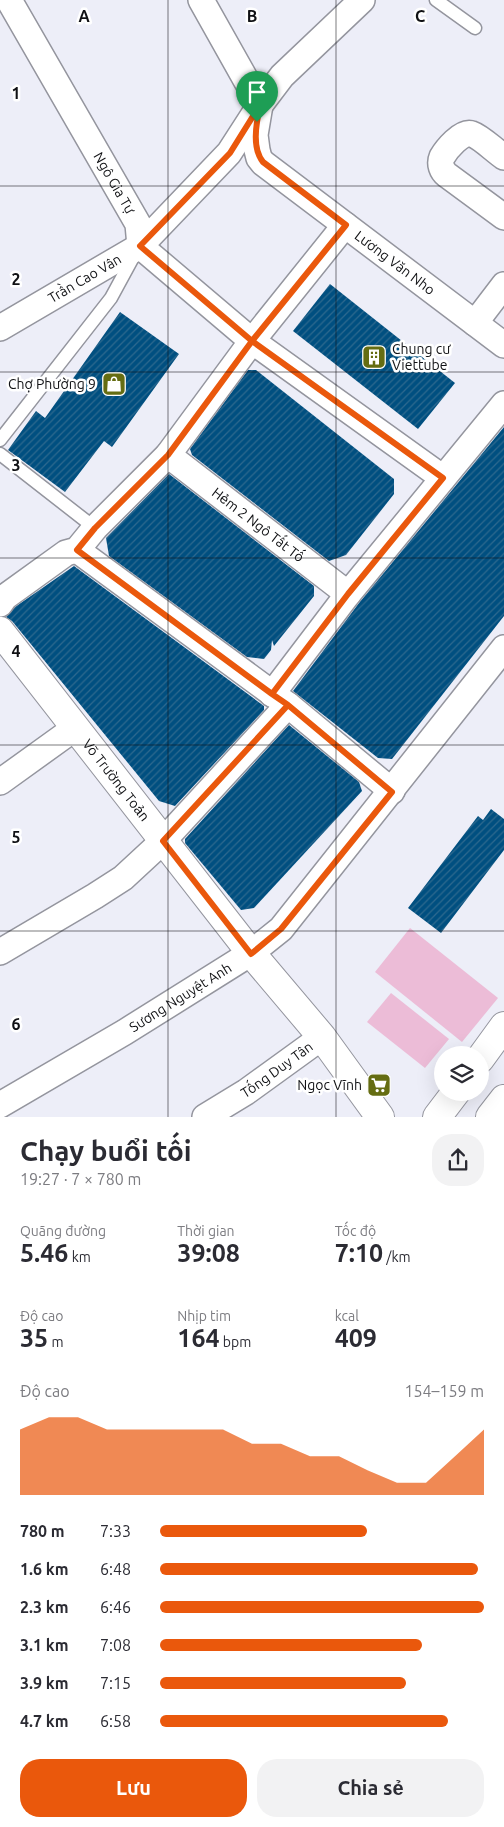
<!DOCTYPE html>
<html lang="vi">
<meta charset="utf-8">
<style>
:root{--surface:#fff;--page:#f2f2f3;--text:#2b2b33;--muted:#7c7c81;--accent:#ea580c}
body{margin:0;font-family:Ubuntu,sans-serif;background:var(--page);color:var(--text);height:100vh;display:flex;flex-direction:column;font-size:19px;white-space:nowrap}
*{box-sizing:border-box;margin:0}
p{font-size:16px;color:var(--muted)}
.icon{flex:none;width:28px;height:28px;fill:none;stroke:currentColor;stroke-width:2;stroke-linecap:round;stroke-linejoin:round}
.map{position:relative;height:1117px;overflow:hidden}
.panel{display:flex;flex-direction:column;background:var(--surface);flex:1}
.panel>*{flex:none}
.tools{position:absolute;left:434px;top:1046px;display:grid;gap:10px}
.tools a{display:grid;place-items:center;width:55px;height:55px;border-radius:50%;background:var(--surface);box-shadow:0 5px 20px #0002;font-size:25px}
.pin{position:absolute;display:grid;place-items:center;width:42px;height:42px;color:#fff;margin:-51px -21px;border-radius:50% 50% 50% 0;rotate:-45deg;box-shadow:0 0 5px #0007}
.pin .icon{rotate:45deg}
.round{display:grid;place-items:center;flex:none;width:52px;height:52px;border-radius:20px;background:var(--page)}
.overview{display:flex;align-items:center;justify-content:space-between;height:85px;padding:0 20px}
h1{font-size:28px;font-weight:700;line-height:38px}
.figures{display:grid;grid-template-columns:repeat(3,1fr);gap:8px;height:85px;padding:5px 20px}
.figures div{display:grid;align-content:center}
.figures b{font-size:25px;font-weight:700}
.figures small{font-size:14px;font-weight:400}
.figures p{font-size:14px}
.chart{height:140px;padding:10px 20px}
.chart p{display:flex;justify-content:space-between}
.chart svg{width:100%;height:90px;margin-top:5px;fill:var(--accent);opacity:.7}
.cta{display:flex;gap:10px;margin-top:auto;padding:10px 20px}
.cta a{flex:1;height:58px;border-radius:20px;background:var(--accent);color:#fff;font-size:20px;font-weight:700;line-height:58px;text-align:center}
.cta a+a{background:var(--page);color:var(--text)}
ul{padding:0 20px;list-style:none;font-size:16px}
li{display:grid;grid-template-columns:80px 60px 1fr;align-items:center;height:38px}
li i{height:12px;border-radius:6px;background:var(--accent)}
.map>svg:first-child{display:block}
.pitch{fill:#ecbcd7}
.building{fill:url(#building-hatch)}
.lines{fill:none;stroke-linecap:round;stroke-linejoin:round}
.lane-casing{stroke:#94959e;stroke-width:15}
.street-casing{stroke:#94959e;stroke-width:28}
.secondary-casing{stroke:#94959e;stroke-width:30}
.primary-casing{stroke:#94959e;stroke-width:30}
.lane{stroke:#fff;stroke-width:12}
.street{stroke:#fff;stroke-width:25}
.secondary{stroke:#fff;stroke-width:28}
.primary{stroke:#fff;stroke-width:28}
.route-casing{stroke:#fff;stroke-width:10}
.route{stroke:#ea580c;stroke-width:6}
.grid{fill:none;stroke:#101114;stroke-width:1;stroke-opacity:0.55}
.labels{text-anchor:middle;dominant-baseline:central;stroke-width:5;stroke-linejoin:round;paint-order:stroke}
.street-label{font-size:14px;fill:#101114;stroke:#fff}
.poi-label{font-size:14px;fill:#101114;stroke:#fff;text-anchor:end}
.grid-label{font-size:16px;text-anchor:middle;font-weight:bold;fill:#101114;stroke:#fff;stroke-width:5;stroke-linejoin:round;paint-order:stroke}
</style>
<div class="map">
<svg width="504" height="1117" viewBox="0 0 504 1117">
<defs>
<pattern id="building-hatch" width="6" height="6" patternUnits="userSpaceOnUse" patternTransform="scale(1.25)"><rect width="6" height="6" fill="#004f80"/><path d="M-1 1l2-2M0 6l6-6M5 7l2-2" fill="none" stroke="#2e698e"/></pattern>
</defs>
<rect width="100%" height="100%" fill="#edeef8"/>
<g class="pitch">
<path d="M 410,928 L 498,998 L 462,1042 L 375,972 Z"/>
<path d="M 391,993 L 449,1039 L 425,1068 L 367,1022 Z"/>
</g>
<g class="building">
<path d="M 330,284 L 455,383 L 418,429 L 293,331 Z"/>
<path d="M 120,312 L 179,354 L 112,447 L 104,441 L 65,492 L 8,450 L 36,411 L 45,418 Z"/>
<path d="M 248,370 L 256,370 L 394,479 L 394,494 L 346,555 L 329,561 L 192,455 L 190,449 Z"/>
<path d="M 504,427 L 504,616 L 392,759 L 378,758 L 293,691 L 359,603 Z"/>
<path d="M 169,474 L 314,586 L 314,596 L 274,646 L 272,640 L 271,650 L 264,659 L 247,657 L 109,556 L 106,538 Z"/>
<path d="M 74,566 L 264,706 L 264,710 L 175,806 L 159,801 L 12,621 L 6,617 L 15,607 Z"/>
<path d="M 289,725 L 359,782 L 362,791 L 254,908 L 241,910 L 185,843 L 185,839 Z"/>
<path d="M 491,809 L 504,819 L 504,850 L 441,933 L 408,908 L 478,816 L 483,820 Z"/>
</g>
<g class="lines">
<g class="lane-casing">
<g id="lane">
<path d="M 436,0 L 475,28"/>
<path d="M 0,440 L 111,298 L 136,252"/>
<path d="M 0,454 L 95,528"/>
</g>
</g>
<g class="street-casing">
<g id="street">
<path id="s1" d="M 9,0 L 138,224 L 140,246 L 252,341 L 443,478"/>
<path id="s2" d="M 201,0 L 260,105 L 255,135 L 257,150 L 259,158 L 263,163 L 504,345"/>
<path d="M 504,157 C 495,151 481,137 472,134 C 462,130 446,150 442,157 C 439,164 442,171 447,175 L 504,217"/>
<path d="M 475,323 L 504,285"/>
<path id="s3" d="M 0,328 L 140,246 L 229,153 L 260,105 L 282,76 L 362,0"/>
<path id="s4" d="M 168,455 L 348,594"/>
<path d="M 77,550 L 288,705 L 392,791"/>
<path d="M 0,604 L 5,597 L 66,553 L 77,550 L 95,528 L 168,455 L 252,341 L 345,225"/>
<path d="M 272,694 L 348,594 L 504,404"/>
<path d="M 0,782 L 75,728"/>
<path d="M 0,952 L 95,896 L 123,878 L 163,841 L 288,705"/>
<path id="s5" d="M 0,1105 L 125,1032 L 251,953 L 281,929 L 504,648"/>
<path id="s6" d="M 205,1117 L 246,1092 L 322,1037"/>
</g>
</g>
<g class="secondary-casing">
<g id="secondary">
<path id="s7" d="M 0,631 L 251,953 L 322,1037 L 380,1117"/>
</g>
</g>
<g class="primary-casing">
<g id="primary">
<path d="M 480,1059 L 504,1026"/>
<path d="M 437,1117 L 456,1092"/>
<path d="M 490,1117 L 504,1099"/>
</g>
</g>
<use href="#lane" class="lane"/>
<use href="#street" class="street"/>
<use href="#secondary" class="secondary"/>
<use href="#primary" class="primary"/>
</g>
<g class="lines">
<g class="route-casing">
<path id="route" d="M 257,122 C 255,135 254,151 263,162 L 346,225 L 252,341 L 168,455 L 95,528 L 77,550 L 272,694 L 288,705 L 163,841 L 251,954 L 281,929 L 392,792 L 288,705 L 272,694 L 348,594 L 443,478 L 252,341 L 140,246 L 230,153 L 260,105 L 257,122"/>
</g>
<use href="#route" class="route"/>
</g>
<path class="grid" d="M 168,0 L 168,1117M 336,0 L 336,1117M 0,186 L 504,186M 0,372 L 504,372M 0,558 L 504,558M 0,745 L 504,745M 0,931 L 504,931"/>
<defs>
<g id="building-square" transform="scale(1.25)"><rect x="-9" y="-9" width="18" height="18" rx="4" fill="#656d12" stroke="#fff"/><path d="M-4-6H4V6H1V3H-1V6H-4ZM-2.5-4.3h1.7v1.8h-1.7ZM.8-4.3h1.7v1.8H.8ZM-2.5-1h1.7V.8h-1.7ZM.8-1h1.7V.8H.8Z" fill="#fff"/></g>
<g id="shop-square" transform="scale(1.25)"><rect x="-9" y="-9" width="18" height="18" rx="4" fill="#656d12" stroke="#fff"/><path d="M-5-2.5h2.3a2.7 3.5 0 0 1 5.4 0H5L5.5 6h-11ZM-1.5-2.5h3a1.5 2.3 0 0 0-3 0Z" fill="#fff"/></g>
<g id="supermarket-square" transform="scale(1.25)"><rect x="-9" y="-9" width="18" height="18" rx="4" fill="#656d12" stroke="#fff"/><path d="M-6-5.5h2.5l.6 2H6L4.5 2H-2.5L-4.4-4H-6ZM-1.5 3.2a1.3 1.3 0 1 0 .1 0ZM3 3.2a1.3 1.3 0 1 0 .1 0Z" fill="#fff"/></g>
</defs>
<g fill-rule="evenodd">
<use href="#building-square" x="374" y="357"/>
<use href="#shop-square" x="114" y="384"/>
<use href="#supermarket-square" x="379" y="1085"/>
</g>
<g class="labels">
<g class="street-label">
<text stroke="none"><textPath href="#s1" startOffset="211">Ngô Gia Tự</textPath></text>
<text stroke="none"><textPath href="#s2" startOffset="346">Lương Văn Nho</textPath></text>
<text stroke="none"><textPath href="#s3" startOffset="98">Trần Cao Vân</textPath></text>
<text stroke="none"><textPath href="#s4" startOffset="114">Hẻm 2 Ngô Tất Tố</textPath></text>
<text stroke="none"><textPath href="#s7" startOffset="189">Võ Trường Toản</textPath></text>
<text stroke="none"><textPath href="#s5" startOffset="210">Sương Nguyệt Anh</textPath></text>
<text stroke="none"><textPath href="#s6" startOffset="86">Tống Duy Tân</textPath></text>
</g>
<g class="poi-label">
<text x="392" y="349" text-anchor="start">Chung cư<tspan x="392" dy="16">Viettube</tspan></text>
<text x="96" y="384">Chợ Phường 9</text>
<text x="362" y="1085">Ngọc Vĩnh</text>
</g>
</g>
<g class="grid-label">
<text x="84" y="22">A</text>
<text x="252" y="22">B</text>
<text x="420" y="22">C</text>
<text x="16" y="99">1</text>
<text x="16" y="285">2</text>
<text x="16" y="471">3</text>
<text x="16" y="657">4</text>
<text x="16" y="843">5</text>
<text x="16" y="1030">6</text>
</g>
</svg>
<div class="tools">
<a><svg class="icon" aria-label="layers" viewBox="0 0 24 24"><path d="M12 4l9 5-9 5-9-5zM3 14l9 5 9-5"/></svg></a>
</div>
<div class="pin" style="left:257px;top:122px;background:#1e9e55"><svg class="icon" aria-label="arrive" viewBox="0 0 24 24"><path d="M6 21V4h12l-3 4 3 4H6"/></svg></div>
</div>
<section class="panel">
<div class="overview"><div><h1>Chạy buổi tối</h1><p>19:27 · 7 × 780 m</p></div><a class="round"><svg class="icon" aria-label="share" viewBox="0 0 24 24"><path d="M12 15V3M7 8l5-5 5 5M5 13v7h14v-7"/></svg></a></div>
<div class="figures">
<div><p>Quãng đường</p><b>5.46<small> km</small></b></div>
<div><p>Thời gian</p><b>39:08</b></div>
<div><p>Tốc độ</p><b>7:10<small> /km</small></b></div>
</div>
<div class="figures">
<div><p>Độ cao</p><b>35<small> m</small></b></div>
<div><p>Nhịp tim</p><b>164<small> bpm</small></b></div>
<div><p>kcal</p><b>409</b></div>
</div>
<div class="chart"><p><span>Độ cao</span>154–159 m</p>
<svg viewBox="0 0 160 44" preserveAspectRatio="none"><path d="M0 44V12L10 6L20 6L30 12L40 12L50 12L60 12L70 12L80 19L90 19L100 25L110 25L120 32L130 38L140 38L150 25L160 12V44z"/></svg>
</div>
<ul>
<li><b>780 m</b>7:33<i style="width:64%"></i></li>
<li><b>1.6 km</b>6:48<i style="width:98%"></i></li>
<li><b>2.3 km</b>6:46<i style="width:100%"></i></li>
<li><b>3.1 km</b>7:08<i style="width:81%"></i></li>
<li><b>3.9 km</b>7:15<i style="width:76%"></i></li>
<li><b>4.7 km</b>6:58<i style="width:89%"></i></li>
</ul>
<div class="cta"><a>Lưu</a><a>Chia sẻ</a></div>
</section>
